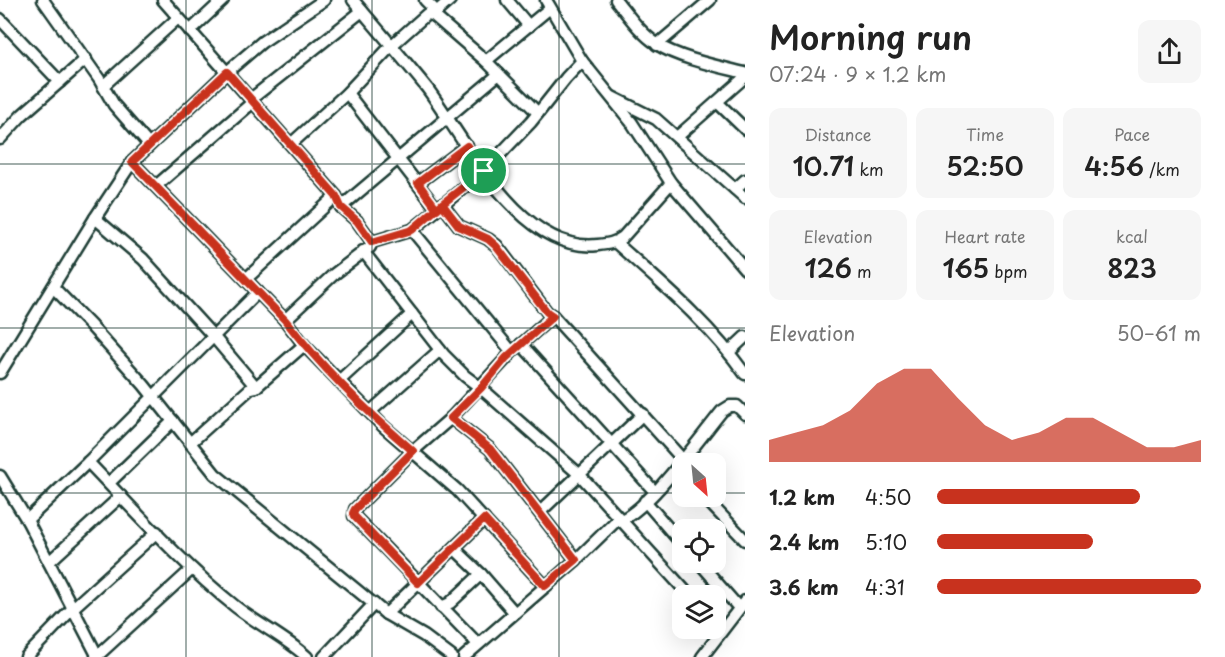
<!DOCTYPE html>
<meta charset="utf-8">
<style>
:root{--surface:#fff;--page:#f6f6f6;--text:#222;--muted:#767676;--accent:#c8321e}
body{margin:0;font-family:"Playpen Sans",sans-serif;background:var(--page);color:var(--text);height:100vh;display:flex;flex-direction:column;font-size:22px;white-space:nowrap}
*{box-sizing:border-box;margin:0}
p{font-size:20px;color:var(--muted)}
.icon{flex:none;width:33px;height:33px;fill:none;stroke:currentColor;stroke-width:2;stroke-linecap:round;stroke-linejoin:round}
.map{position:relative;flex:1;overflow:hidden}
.details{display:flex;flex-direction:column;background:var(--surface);width:480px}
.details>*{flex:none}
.needle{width:39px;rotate:153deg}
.fabs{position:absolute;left:672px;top:453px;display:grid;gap:12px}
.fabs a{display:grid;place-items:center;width:54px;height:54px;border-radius:12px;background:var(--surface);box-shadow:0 6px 24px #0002;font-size:30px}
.pin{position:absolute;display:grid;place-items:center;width:51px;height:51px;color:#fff;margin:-26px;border:3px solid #fff;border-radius:50%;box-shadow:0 2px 6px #0007}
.round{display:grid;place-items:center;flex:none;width:63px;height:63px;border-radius:12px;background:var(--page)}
.summary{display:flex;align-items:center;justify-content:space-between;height:102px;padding:0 24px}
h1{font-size:33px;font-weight:600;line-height:45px}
.figures{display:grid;grid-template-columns:repeat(3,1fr);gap:9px;height:102px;padding:6px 24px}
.figures div{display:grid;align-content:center;border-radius:12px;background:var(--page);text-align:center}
.figures b{font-size:26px;font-weight:600}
.figures small{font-size:16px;font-weight:400}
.figures p{font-size:16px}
.chart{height:168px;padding:12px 24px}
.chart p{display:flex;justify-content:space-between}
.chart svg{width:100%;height:108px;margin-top:6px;fill:var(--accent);opacity:.7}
ul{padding:0 24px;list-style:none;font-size:20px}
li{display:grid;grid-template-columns:96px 72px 1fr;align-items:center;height:45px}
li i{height:15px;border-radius:8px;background:var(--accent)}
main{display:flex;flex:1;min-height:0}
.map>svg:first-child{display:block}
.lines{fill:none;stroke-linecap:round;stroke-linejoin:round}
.minor-casing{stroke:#1f3d34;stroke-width:15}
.minor{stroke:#fff;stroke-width:10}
.route-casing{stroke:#fff;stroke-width:12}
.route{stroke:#c8321e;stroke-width:8}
.grid{fill:none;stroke:#1f3d34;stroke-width:1.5;stroke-opacity:0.55}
</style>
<main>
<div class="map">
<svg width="745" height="657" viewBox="0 0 745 657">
<rect width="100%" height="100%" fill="#fff"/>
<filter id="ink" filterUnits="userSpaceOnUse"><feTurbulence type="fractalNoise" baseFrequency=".0167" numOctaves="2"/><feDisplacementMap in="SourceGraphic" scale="12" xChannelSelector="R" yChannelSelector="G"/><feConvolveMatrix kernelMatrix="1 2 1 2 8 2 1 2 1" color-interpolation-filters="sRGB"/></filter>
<g filter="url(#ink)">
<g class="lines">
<g class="minor-casing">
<g id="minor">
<path d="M 43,0 L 99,79 L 114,105 L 149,145"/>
<path d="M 163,0 L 336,196 L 341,207 L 357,221 L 372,242"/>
<path d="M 353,0 C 377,29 403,58 427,88 C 466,140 520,254 598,245 C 608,244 615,243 623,237 L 671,183"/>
<path d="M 425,0 L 437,12"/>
<path d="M 507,0 L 529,26"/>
<path d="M 546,0 L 582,61 L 632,123 L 671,183 L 745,269"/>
<path d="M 616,0 C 628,15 641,34 657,44 C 677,58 721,67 745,73"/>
<path d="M 433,15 L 450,0"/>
<path d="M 0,19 L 60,82"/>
<path d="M 190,31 L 223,0"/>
<path d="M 657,45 L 710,0"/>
<path d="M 486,61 L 550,8"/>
<path d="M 103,86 L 178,18"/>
<path d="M 347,93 L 437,209"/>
<path d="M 612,97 L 656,119 L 745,198"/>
<path d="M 251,99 L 362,11"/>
<path d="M 717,102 L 745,129"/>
<path d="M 677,137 L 745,77"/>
<path d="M 0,139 L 22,115 L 86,59"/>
<path d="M 291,144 L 347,93 L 391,46 L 427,14 L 433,15 L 486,61 L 538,113"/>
<path d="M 132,162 L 285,320 L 304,345 L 383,426 L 457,490 L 545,586"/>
<path d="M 418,183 L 467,146"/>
<path d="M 156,186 L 253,102"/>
<path d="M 735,189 L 745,180"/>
<path d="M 442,204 L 459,226 L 488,239 L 497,246 L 547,312 L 553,316 L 684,461"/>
<path d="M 341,207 L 499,74"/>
<path d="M 95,218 L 143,259 L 213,336 L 256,387"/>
<path d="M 412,230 L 512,352 L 451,418 L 413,451 L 355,509 L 354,516 L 478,644"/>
<path d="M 615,242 C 662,284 709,323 745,374"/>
<path d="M 363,251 L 444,355 L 465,376 L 481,388 L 580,475 L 690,596"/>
<path d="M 246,279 L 336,196"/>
<path d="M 53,287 L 91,326 L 144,385 L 215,474 L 386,614 L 424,636 L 452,657"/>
<path d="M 285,320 L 333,275 L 370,247 L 372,242 L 412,230 L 484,171 L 531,122 L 566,78 L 582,61"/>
<path d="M 521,344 L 655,492"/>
<path d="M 517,348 L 553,316"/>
<path d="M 729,352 L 745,337"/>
<path d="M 0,373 L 95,218 L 132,162 L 227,72 L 262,42 L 324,0"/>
<path d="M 339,381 L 412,314"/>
<path d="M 370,412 L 440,350"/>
<path d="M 451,418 L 490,449 L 576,560"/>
<path d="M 190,443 L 251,388 L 256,387 L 304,345"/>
<path d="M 88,462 C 136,512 182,564 236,607 C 259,625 285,637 307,657"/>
<path d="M 0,476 L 27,520 L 98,657"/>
<path d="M 109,483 L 173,421"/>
<path d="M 703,496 L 745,540"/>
<path d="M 645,501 L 682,544"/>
<path d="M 540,512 L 643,414"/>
<path d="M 27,520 L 88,462 L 258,292"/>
<path d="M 457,546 L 459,553 L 481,574 L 514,612"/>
<path d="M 49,562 L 121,496"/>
<path d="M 699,562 L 739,608"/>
<path d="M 441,607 L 450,603 L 481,574"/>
<path d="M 386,614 L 484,519"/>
<path d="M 26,657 L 74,607 L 157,532"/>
<path d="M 96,657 L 192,569"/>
<path d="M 324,657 L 374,604"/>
<path d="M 464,657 L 576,560 L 615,522 C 644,517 702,435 722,411 L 730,406 L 737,406 L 745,414"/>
<path d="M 702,657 L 745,601"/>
</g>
</g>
<use href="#minor" class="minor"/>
</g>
</g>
<g class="lines" filter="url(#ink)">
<g class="route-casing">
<path id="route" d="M 484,171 L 442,204 L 412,230 L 372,242 L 357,221 L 341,207 L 336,196 L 227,72 L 132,162 L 285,320 C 322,368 367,412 413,451 L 355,509 L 353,513 L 354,516 L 418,583 L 484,519 L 545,586 L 576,560 L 490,449 L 451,418 L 481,388 L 506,358 L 553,316 L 547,312 L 496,246 L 488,239 L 459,226 L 442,204 L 437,209 L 418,183 L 467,146 L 484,171"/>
</g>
<use href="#route" class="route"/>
</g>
<path class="grid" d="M 186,0 L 186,657M 372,0 L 372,657M 559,0 L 559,657M 0,164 L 745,164M 0,328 L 745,328M 0,493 L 682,493M 716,493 L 745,493"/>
</svg>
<div class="fabs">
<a><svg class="needle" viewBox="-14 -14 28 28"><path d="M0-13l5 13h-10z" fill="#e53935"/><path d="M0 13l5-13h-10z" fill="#767676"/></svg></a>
<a><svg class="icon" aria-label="locate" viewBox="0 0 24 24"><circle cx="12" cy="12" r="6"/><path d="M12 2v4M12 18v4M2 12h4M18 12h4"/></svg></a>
<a><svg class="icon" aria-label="layers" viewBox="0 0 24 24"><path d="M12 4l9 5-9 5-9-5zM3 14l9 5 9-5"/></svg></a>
</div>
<div class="pin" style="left:484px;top:171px;background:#1e9e55"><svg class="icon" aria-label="arrive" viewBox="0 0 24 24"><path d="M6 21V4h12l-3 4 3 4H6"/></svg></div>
</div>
<section class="details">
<div class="summary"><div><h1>Morning run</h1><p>07:24 · 9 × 1.2 km</p></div><a class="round"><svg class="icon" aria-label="share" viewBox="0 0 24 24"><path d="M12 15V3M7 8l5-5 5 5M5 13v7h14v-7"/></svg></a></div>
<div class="figures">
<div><p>Distance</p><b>10.71<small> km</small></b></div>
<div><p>Time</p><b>52:50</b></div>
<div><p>Pace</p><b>4:56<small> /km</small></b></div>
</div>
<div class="figures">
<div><p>Elevation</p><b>126<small> m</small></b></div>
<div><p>Heart rate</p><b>165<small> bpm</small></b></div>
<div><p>kcal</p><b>823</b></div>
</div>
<div class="chart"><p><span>Elevation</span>50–61 m</p>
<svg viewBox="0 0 160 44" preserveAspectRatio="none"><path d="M0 44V35L10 32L20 29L30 23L40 12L50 6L60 6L70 18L80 29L90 35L100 32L110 26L120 26L130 32L140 38L150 38L160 35V44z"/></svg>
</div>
<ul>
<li><b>1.2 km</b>4:50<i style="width:77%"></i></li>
<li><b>2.4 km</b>5:10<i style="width:59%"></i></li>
<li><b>3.6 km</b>4:31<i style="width:100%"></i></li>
</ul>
</section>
</main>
